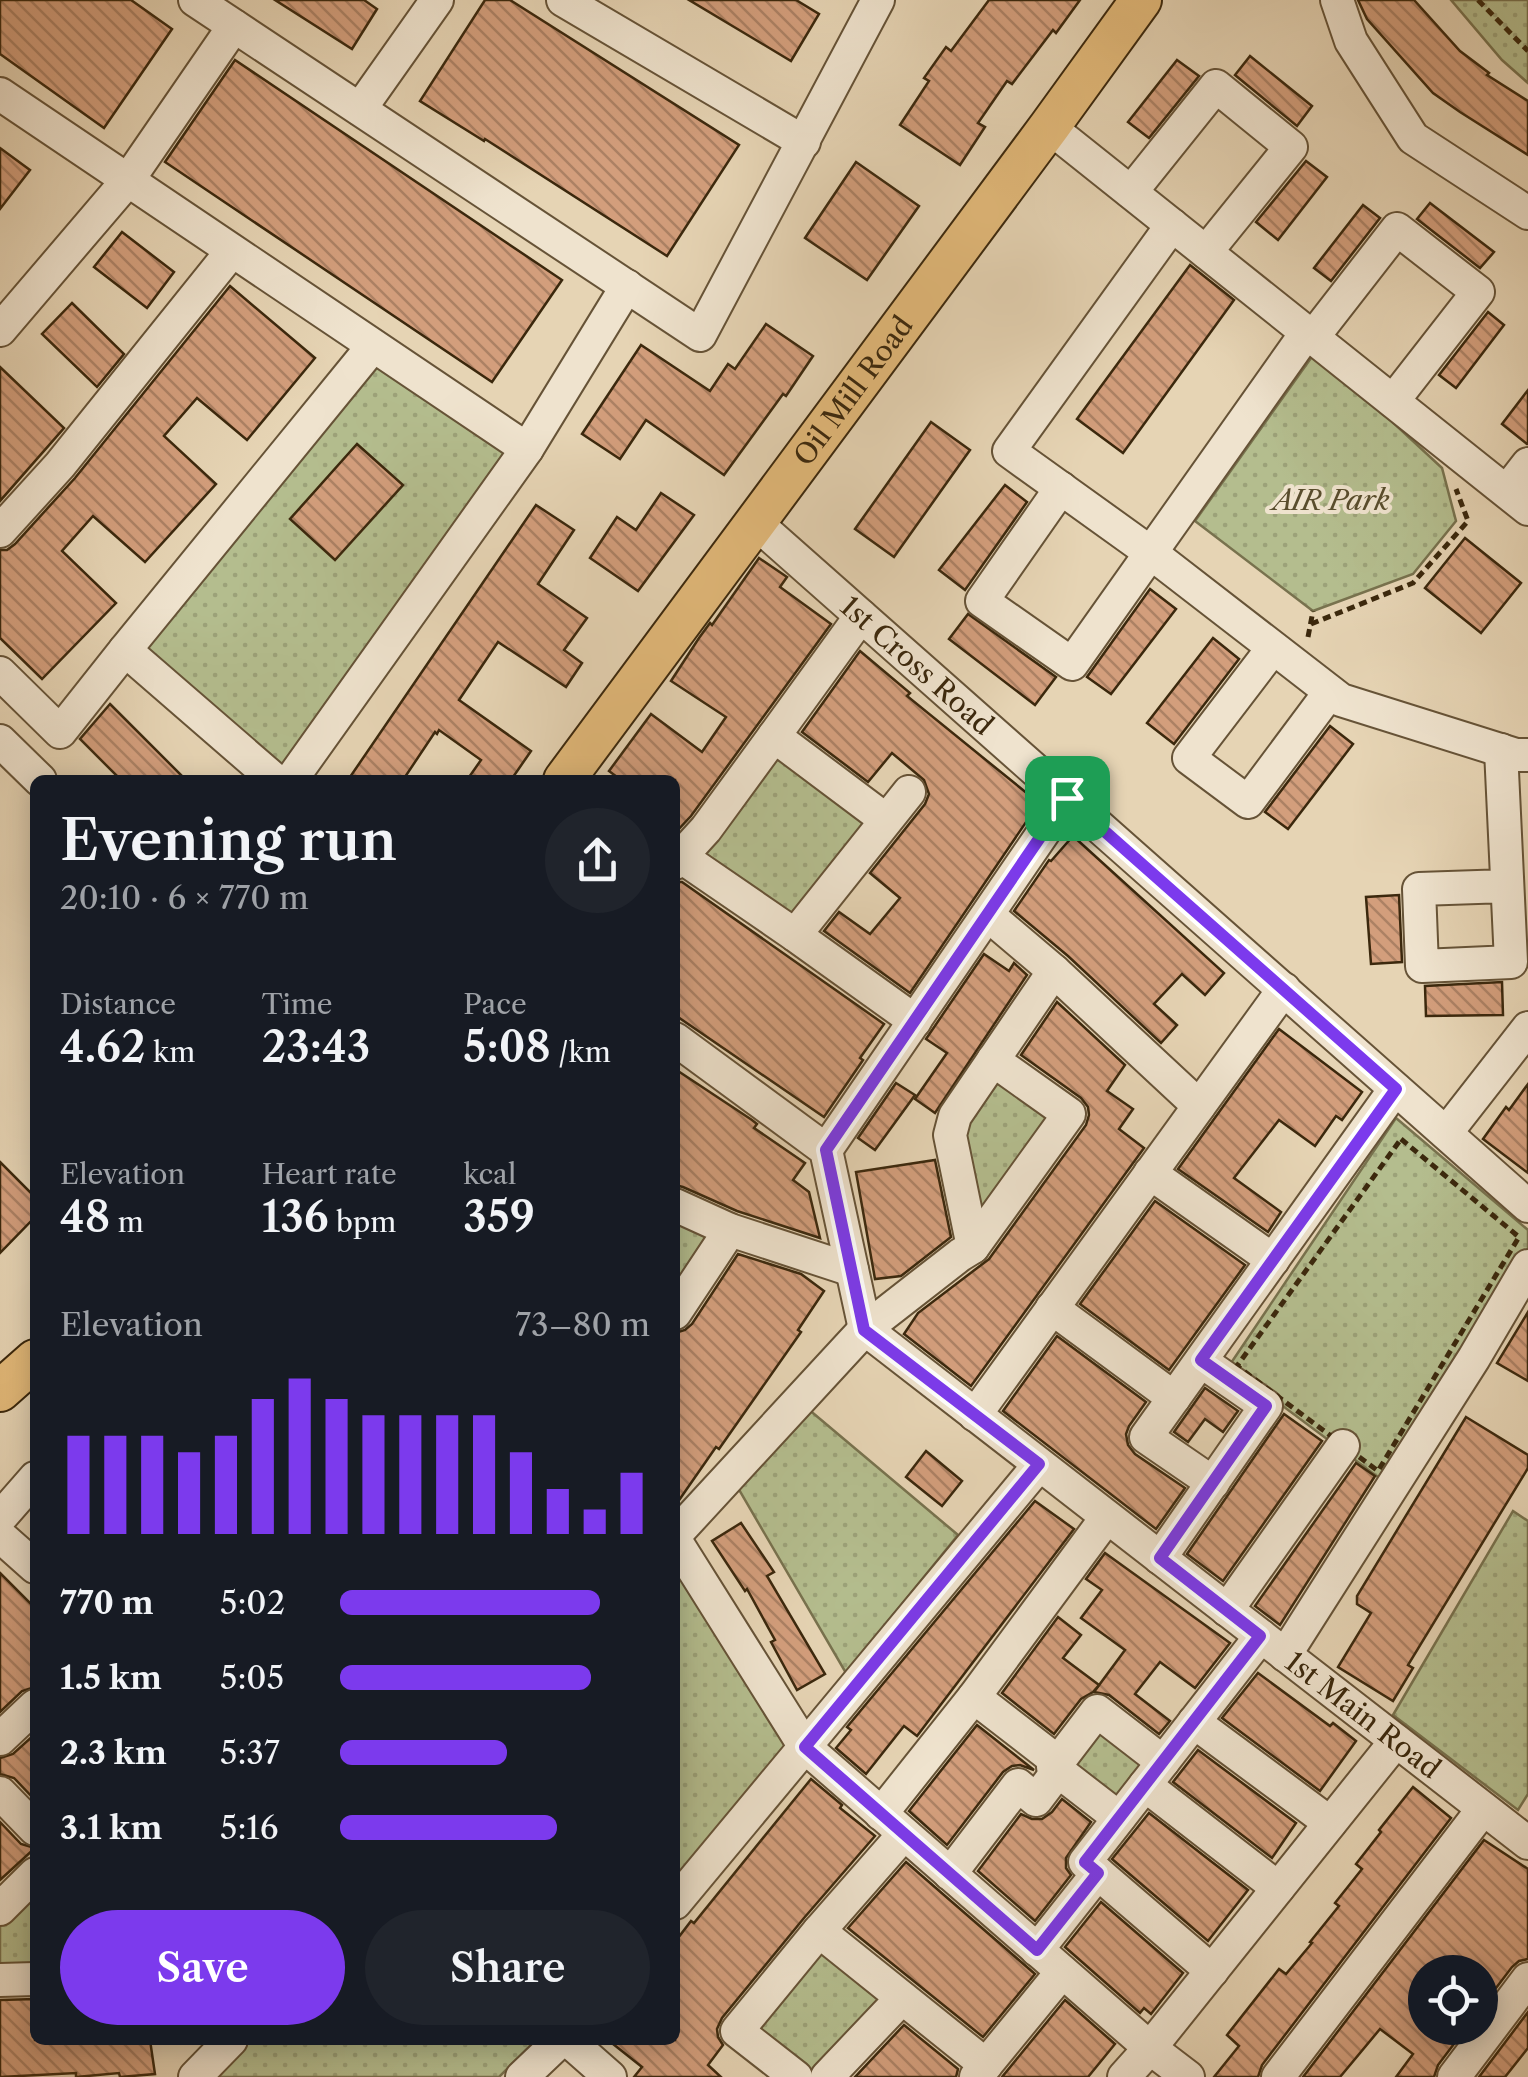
<!DOCTYPE html>
<meta charset="utf-8">
<style>
:root{--surface:#171b24;--page:#20242c;--text:#f1f3f6;--muted:#9ea1a6;--accent:#7c3aed}
body{margin:0;font-family:"Libre Caslon Text",serif;background:var(--page);color:var(--text);height:100vh;display:flex;flex-direction:column;font-size:38px;white-space:nowrap}
*{box-sizing:border-box;margin:0}
p{font-size:32px;color:var(--muted)}
.icon{flex:none;width:55px;height:55px;fill:none;stroke:currentColor;stroke-width:2;stroke-linecap:round;stroke-linejoin:round}
.map{position:relative;flex:1;overflow:hidden}
.side{position:absolute;left:30px;top:775px;width:650px;height:1270px;display:flex;flex-direction:column;background:var(--surface);border-radius:15px;box-shadow:0 5px 25px #0003}
.side>*{flex:none}
.fabs{position:absolute;left:1408px;top:1955px;display:grid;gap:20px}
.fabs a{display:grid;place-items:center;width:90px;height:90px;border-radius:50%;background:var(--surface);box-shadow:0 5px 25px #0003;font-size:50px}
.pin{position:absolute;display:grid;place-items:center;width:85px;height:85px;color:#fff;margin:-42px;border-radius:20px;box-shadow:0 5px 15px #0006}
.round{display:grid;place-items:center;flex:none;width:105px;height:105px;border-radius:52px;background:var(--page)}
.head{display:flex;align-items:center;justify-content:space-between;height:170px;padding:0 30px}
h1{font-size:55px;font-weight:600;line-height:75px}
.figures{display:grid;grid-template-columns:repeat(3,1fr);gap:15px;height:170px;padding:10px 30px}
.figures div{display:grid;align-content:center}
.figures b{font-size:42px;font-weight:600}
.figures small{font-size:28px;font-weight:400}
.figures p{font-size:28px}
.chart{height:280px;padding:20px 30px}
.chart p{display:flex;justify-content:space-between}
.chart svg{width:100%;height:180px;margin-top:10px;stroke:var(--accent);stroke-width:6}
.cta{display:flex;gap:20px;margin-top:auto;padding:20px 30px}
.cta a{flex:1;height:115px;border-radius:60px;background:var(--accent);color:#fff;font-size:40px;font-weight:600;line-height:115px;text-align:center}
.cta a+a{background:var(--page);color:var(--text)}
ul{padding:0 30px;list-style:none;font-size:32px}
li{display:grid;grid-template-columns:160px 120px 1fr;align-items:center;height:75px}
li i{height:25px;border-radius:12px;background:var(--accent)}
.map>svg:first-child{display:block}
.grass{fill:url(#grass-dots);stroke:#78724e;stroke-width:2.5}
.building{fill:url(#building-back-hatch);stroke:#3b280d;stroke-width:2.5}
.lines{fill:none;stroke-linecap:round;stroke-linejoin:round}
.minor-casing{stroke:#665337;stroke-width:36}
.major-casing{stroke:#3b280d;stroke-width:44}
.path{stroke:#3b280d;stroke-width:5;stroke-dasharray:8 5;stroke-linecap:butt}
.minor{stroke:#efe3ce;stroke-width:32}
.major{stroke:#e3ba7a;stroke-width:40}
.route-casing{stroke:#fff;stroke-width:20}
.route{stroke:#7c3aed;stroke-width:12}
.labels{text-anchor:middle;dominant-baseline:central;stroke-width:8;stroke-linejoin:round;paint-order:stroke}
.street-label{font-size:28px;fill:#3b280d;stroke:#efe3ce}
.park-label{font-size:28px;font-style:italic;fill:#594d2d;stroke:#efe3ce}
</style>
<div class="map">
<svg width="1528" height="2077" viewBox="0 0 1528 2077">
<defs>
<pattern id="grass-dots" width="8" height="8" patternUnits="userSpaceOnUse" patternTransform="scale(2.5)"><rect width="8" height="8" fill="#b4bd8e"/><path d="M2 2h.1M6 6h.1" fill="none" stroke="#9ca279" stroke-width="1.8" stroke-linecap="round"/></pattern>
<pattern id="building-back-hatch" width="6" height="6" patternUnits="userSpaceOnUse" patternTransform="scale(2.5)"><rect width="6" height="6" fill="#d39e7c"/><path d="M-1 5l2 2M0 0l6 6M5-1l2 2" fill="none" stroke="#ac8164"/></pattern>
</defs>
<rect width="100%" height="100%" fill="#e6d4b4"/>
<filter id="stains"><feTurbulence type="fractalNoise" baseFrequency=".002" numOctaves="4"/><feColorMatrix values="0 0 0 0 .2 0 0 0 0 .09 0 0 0 0 .02 0 0 0 .5 -.17"/></filter>
<radialGradient id="worn" r=".72"><stop offset=".6" stop-color="#630" stop-opacity="0"/><stop offset="1" stop-color="#630" stop-opacity=".3"/></radialGradient>
<g class="grass">
<path d="M 1451,0 L 1528,0 L 1528,83 L 1502,60 Z"/>
<path d="M 373,346 L 527,449 L 291,780 L 125,650 Z"/>
<path d="M 1316,351 L 1442,468 L 1456,521 L 1413,574 L 1313,611 L 1195,521 Z"/>
<path d="M 775,741 L 881,821 L 794,929 L 691,858 Z"/>
<path d="M 994,1071 L 1058,1117 L 978,1228 L 960,1120 Z"/>
<path d="M 1396,1118 L 1528,1230 L 1528,1249 L 1386,1483 L 1229,1366 Z"/>
<path d="M 675,1219 L 715,1238 L 675,1295 Z"/>
<path d="M 807,1408 L 958,1535 L 846,1673 L 738,1488 Z"/>
<path d="M 1513,1511 L 1528,1521 L 1528,1794 L 1518,1810 L 1393,1715 Z"/>
<path d="M 675,1562 L 790,1743 L 675,1879 Z"/>
<path d="M 1097,1718 L 1156,1763 L 1117,1813 L 1059,1768 Z"/>
<path d="M 35,1883 L 35,1971 L 0,1972 L 0,1917 Z"/>
<path d="M 820,1944 L 887,1998 L 817,2077 L 748,2027 Z"/>
<path d="M 239,2040 L 534,2040 L 535,2041 L 499,2077 L 202,2077 Z"/>
</g>
<g class="building">
<path d="M 0,0 L 131,0 L 172,29 L 104,128 L 0,54 Z"/>
<path d="M 275,0 L 364,0 L 377,9 L 352,49 Z"/>
<path d="M 485,0 L 510,0 L 739,145 L 667,256 L 485,139 L 484,141 L 420,101 Z"/>
<path d="M 689,0 L 796,0 L 819,14 L 791,61 Z"/>
<path d="M 989,0 L 1080,0 L 1056,33 L 1053,30 L 1012,84 L 1007,81 L 978,123 L 985,127 L 960,165 L 900,125 L 929,81 L 924,78 L 946,47 L 951,51 Z"/>
<path d="M 1358,0 L 1414,0 L 1460,51 L 1489,73 L 1487,75 L 1528,101 L 1528,155 L 1460,112 L 1433,93 L 1367,19 Z"/>
<path d="M 1250,56 L 1312,106 L 1297,126 L 1235,75 Z"/>
<path d="M 235,60 L 562,280 L 492,382 L 165,162 Z"/>
<path d="M 1177,60 L 1199,76 L 1149,138 L 1128,122 Z"/>
<path d="M 0,148 L 30,170 L 0,209 Z"/>
<path d="M 1306,161 L 1327,177 L 1278,240 L 1256,222 Z"/>
<path d="M 856,162 L 919,206 L 867,280 L 805,238 Z"/>
<path d="M 1430,203 L 1494,252 L 1480,268 L 1417,219 Z"/>
<path d="M 1363,205 L 1380,218 L 1331,281 L 1314,268 Z"/>
<path d="M 122,232 L 174,272 L 147,308 L 94,267 Z"/>
<path d="M 1190,265 L 1234,300 L 1123,453 L 1077,419 Z"/>
<path d="M 230,286 L 315,358 L 247,440 L 197,398 L 164,436 L 216,484 L 145,562 L 93,516 L 62,551 L 116,603 L 42,679 L 0,638 L 0,550 L 7,550 L 15,544 L 75,478 Z"/>
<path d="M 72,303 L 124,354 L 97,387 L 42,334 Z"/>
<path d="M 1488,312 L 1504,325 L 1456,388 L 1439,375 Z"/>
<path d="M 766,324 L 813,356 L 786,396 L 783,394 L 724,475 L 646,420 L 620,459 L 582,434 L 641,345 L 710,391 L 728,364 L 735,369 Z"/>
<path d="M 0,367 L 64,428 L 0,501 Z"/>
<path d="M 1528,390 L 1528,444 L 1527,444 L 1502,424 Z"/>
<path d="M 931,422 L 970,450 L 894,557 L 855,529 Z"/>
<path d="M 357,444 L 403,485 L 335,560 L 290,519 Z"/>
<path d="M 1005,485 L 1027,502 L 965,590 L 939,570 Z"/>
<path d="M 661,493 L 694,515 L 638,591 L 590,558 L 617,517 L 636,530 Z"/>
<path d="M 536,505 L 574,530 L 538,584 L 587,618 L 564,650 L 582,663 L 566,687 L 498,642 L 459,700 L 531,751 L 511,780 L 467,780 L 481,760 L 439,730 L 437,734 L 435,732 L 403,780 L 348,780 Z"/>
<path d="M 1465,538 L 1521,583 L 1481,633 L 1425,588 Z"/>
<path d="M 759,558 L 787,577 L 780,587 L 831,624 L 691,816 L 675,833 L 675,780 L 621,780 L 609,771 L 651,714 L 702,752 L 726,717 L 671,681 L 699,638 L 710,623 L 712,625 Z"/>
<path d="M 1150,589 L 1176,609 L 1111,694 L 1087,677 Z"/>
<path d="M 968,614 L 1056,677 L 1035,705 L 949,639 Z"/>
<path d="M 1213,638 L 1239,659 L 1174,744 L 1147,723 Z"/>
<path d="M 860,651 L 910,693 L 907,696 L 1039,803 L 910,993 L 824,931 L 839,912 L 870,934 L 900,898 L 870,873 L 925,804 L 929,794 L 924,780 L 892,753 L 868,782 L 802,732 Z"/>
<path d="M 110,704 L 186,780 L 121,780 L 80,739 Z"/>
<path d="M 1330,726 L 1353,744 L 1288,829 L 1265,812 Z"/>
<path d="M 1073,836 L 1224,973 L 1205,995 L 1182,974 L 1154,1004 L 1177,1025 L 1161,1043 L 1068,956 L 1014,911 L 1049,860 L 1051,861 Z"/>
<path d="M 675,882 L 682,882 L 884,1024 L 860,1058 L 863,1060 L 824,1117 L 675,1015 Z"/>
<path d="M 1399,895 L 1402,962 L 1371,964 L 1366,897 Z"/>
<path d="M 984,954 L 1009,971 L 1014,963 L 1027,975 L 935,1113 L 915,1099 L 947,1053 L 926,1039 Z"/>
<path d="M 1502,982 L 1503,1015 L 1426,1016 L 1425,986 Z"/>
<path d="M 1057,1002 L 1125,1065 L 1107,1091 L 1133,1109 L 1119,1129 L 1144,1148 L 971,1386 L 904,1334 L 918,1313 L 989,1259 L 1086,1125 L 1089,1115 L 1088,1107 L 1081,1098 L 1021,1055 Z"/>
<path d="M 1279,1029 L 1362,1092 L 1342,1120 L 1336,1116 L 1315,1146 L 1279,1120 L 1234,1178 L 1281,1212 L 1268,1232 L 1178,1169 Z"/>
<path d="M 675,1069 L 752,1120 L 757,1124 L 754,1128 L 805,1163 L 793,1180 L 809,1192 L 820,1238 L 737,1211 L 683,1187 L 675,1185 Z"/>
<path d="M 896,1083 L 915,1095 L 875,1150 L 858,1138 Z"/>
<path d="M 1528,1084 L 1528,1173 L 1483,1139 L 1506,1107 L 1509,1110 Z"/>
<path d="M 935,1160 L 951,1237 L 901,1276 L 875,1279 L 856,1172 Z"/>
<path d="M 0,1162 L 35,1197 L 35,1217 L 0,1253 Z"/>
<path d="M 1155,1201 L 1245,1265 L 1169,1370 L 1080,1304 Z"/>
<path d="M 738,1254 L 801,1274 L 824,1291 L 798,1330 L 801,1332 L 719,1449 L 716,1447 L 675,1506 L 675,1333 L 685,1330 L 692,1324 Z"/>
<path d="M 1528,1312 L 1528,1381 L 1497,1363 Z"/>
<path d="M 1057,1336 L 1146,1402 L 1129,1426 L 1126,1434 L 1128,1445 L 1135,1454 L 1185,1488 L 1156,1529 L 1003,1411 Z"/>
<path d="M 1205,1388 L 1238,1411 L 1223,1432 L 1205,1419 L 1188,1442 L 1174,1432 Z"/>
<path d="M 1284,1414 L 1322,1441 L 1223,1581 L 1187,1554 Z"/>
<path d="M 1466,1417 L 1528,1455 L 1528,1468 L 1408,1665 L 1413,1668 L 1393,1701 L 1338,1667 L 1371,1613 L 1357,1604 L 1357,1596 Z"/>
<path d="M 926,1451 L 962,1481 L 942,1506 L 906,1477 Z"/>
<path d="M 1356,1463 L 1375,1476 L 1280,1625 L 1255,1606 Z"/>
<path d="M 1035,1501 L 1074,1529 L 917,1736 L 904,1726 L 866,1774 L 836,1748 L 851,1730 L 847,1727 Z"/>
<path d="M 741,1523 L 774,1572 L 767,1576 L 825,1674 L 797,1690 L 771,1642 L 775,1640 L 747,1589 L 745,1591 L 712,1541 Z"/>
<path d="M 1105,1553 L 1230,1643 L 1195,1688 L 1160,1662 L 1135,1694 L 1170,1721 L 1159,1734 L 1109,1695 L 1094,1692 L 1125,1650 L 1081,1618 L 1102,1590 L 1086,1579 Z"/>
<path d="M 0,1573 L 35,1608 L 35,1687 L 22,1691 L 0,1712 Z"/>
<path d="M 1058,1617 L 1081,1635 L 1063,1658 L 1099,1685 L 1093,1692 L 1081,1699 L 1054,1734 L 1002,1693 Z"/>
<path d="M 1258,1673 L 1330,1726 L 1333,1723 L 1356,1741 L 1320,1791 L 1222,1718 Z"/>
<path d="M 977,1725 L 1034,1770 L 1020,1765 L 1012,1766 L 1003,1772 L 947,1845 L 909,1811 Z"/>
<path d="M 35,1734 L 35,1800 L 14,1778 L 0,1774 L 0,1758 L 13,1754 Z"/>
<path d="M 1198,1750 L 1296,1823 L 1272,1858 L 1173,1782 Z"/>
<path d="M 811,1779 L 842,1805 L 840,1808 L 875,1836 L 804,1918 L 722,2018 L 717,2029 L 718,2037 L 723,2045 L 708,2065 L 721,2077 L 634,2077 L 642,2067 L 608,2040 L 675,2040 L 675,1942 L 691,1921 L 694,1923 Z"/>
<path d="M 1413,1787 L 1451,1818 L 1262,2065 L 1258,2077 L 1214,2077 L 1239,2046 L 1227,2035 L 1279,1969 L 1286,1974 L 1312,1943 L 1310,1942 L 1339,1906 L 1335,1903 L 1362,1869 L 1356,1864 L 1381,1832 L 1379,1830 Z"/>
<path d="M 1062,1799 L 1091,1822 L 1066,1858 L 1066,1868 L 1071,1875 L 1035,1921 L 978,1871 L 1021,1814 L 1032,1819 L 1042,1819 L 1052,1812 Z"/>
<path d="M 1149,1813 L 1248,1890 L 1208,1941 L 1112,1859 Z"/>
<path d="M 0,1822 L 21,1844 L 35,1848 L 0,1880 Z"/>
<path d="M 1484,1840 L 1528,1869 L 1528,1959 L 1519,1961 L 1512,1967 L 1480,2009 L 1480,1972 L 1425,1972 L 1425,2028 L 1466,2028 L 1438,2065 L 1434,2077 L 1396,2077 L 1413,2054 L 1380,2029 L 1340,2077 L 1303,2077 Z"/>
<path d="M 906,1862 L 1035,1974 L 983,2037 L 848,1928 Z"/>
<path d="M 1101,1902 L 1183,1973 L 1151,2014 L 1144,2008 L 1140,2013 L 1065,1947 Z"/>
<path d="M 35,1999 L 35,2040 L 150,2040 L 155,2074 L 120,2077 L 119,2073 L 76,2077 L 76,2073 L 0,2077 L 0,2000 Z"/>
<path d="M 1065,2000 L 1115,2044 L 1088,2077 L 1002,2077 Z"/>
<path d="M 1528,2012 L 1528,2048 L 1505,2077 L 1479,2077 Z"/>
<path d="M 904,2025 L 958,2069 L 956,2077 L 855,2077 Z"/>
</g>
<g class="lines">
<g class="minor-casing">
<g id="minor">
<path d="M 195,0 L 700,335 L 878,0"/>
<path d="M 563,0 L 804,142"/>
<path d="M 1337,0 L 1351,41 L 1413,138 L 1528,213"/>
<path d="M 0,94 L 527,449"/>
<path d="M 360,109 L 437,0"/>
<path d="M 1049,127 L 1528,509"/>
<path d="M 1131,192 L 1216,86 L 1291,147 L 1206,252"/>
<path d="M 1172,225 L 1009,451 L 1151,553 L 1341,700 L 1516,755 L 1528,755"/>
<path d="M 0,330 L 128,180 L 234,26"/>
<path d="M 1313,337 L 1397,229 L 1478,292 L 1393,401"/>
<path d="M 1061,488 L 982,601 L 1072,664 L 1307,332"/>
<path d="M 1507,491 L 1528,464"/>
<path id="s1" d="M 756,523 L 1528,1206"/>
<path d="M 0,531 L 60,465 L 232,251"/>
<path d="M 1273,648 L 1189,758 L 1248,802 L 1330,692"/>
<path d="M 125,650 L 275,780"/>
<path d="M 0,673 L 60,732 L 125,650 L 373,346"/>
<path d="M 774,736 L 861,616"/>
<path d="M 0,741 L 40,780"/>
<path d="M 1501,750 L 1511,962 L 1422,966 L 1419,889 L 1507,886"/>
<path d="M 291,780 L 527,449 L 627,286"/>
<path d="M 680,856 L 795,935 L 909,792"/>
<path d="M 675,863 L 706,829 L 774,736 L 886,820"/>
<path d="M 795,935 L 915,1021"/>
<path d="M 1054,971 L 1199,1106"/>
<path d="M 675,1039 L 826,1150 L 865,1329"/>
<path d="M 1446,1133 L 1528,1028"/>
<path d="M 826,1150 L 1067,798"/>
<path d="M 1150,1173 L 1273,1260"/>
<path d="M 675,1205 L 730,1230 L 852,1270"/>
<path d="M 973,1247 L 950,1135 L 955,1116 L 1054,971 L 988,915"/>
<path d="M 1052,1308 L 1174,1398"/>
<path d="M 675,1313 L 730,1230"/>
<path id="s2" d="M 865,1329 L 1528,1843"/>
<path d="M 975,1415 L 1284,989"/>
<path d="M 1213,1483 L 1146,1437 L 1395,1089"/>
<path d="M 0,1518 L 35,1478"/>
<path d="M 675,1535 L 865,1329 L 960,1255 L 973,1247 L 1069,1114 L 993,1060"/>
<path d="M 0,1536 L 35,1567"/>
<path d="M 675,1540 L 805,1747 L 1150,2048 L 1188,2077"/>
<path d="M 1160,1558 L 1266,1406 L 1201,1361"/>
<path d="M 1227,1610 L 1343,1446"/>
<path d="M 1285,1655 L 1474,1358 L 1528,1266"/>
<path d="M 974,1697 L 1058,1762 L 1097,1711 L 1163,1762 L 1261,1636"/>
<path d="M 1194,1722 L 1330,1823"/>
<path d="M 0,1739 L 35,1706"/>
<path d="M 1058,1762 L 1053,1767 L 1119,1818"/>
<path d="M 1163,1762 L 1085,1862 L 1212,1971"/>
<path d="M 1145,1785 L 1278,1888"/>
<path d="M 0,1793 L 35,1829"/>
<path d="M 881,1814 L 974,1697 L 1107,1517"/>
<path d="M 950,1874 L 1018,1785 L 1036,1800 L 1058,1771"/>
<path d="M 675,1903 L 1039,1465"/>
<path d="M 0,1909 L 35,1874"/>
<path d="M 819,1931 L 986,2065"/>
<path d="M 1037,1950 L 1098,1873"/>
<path d="M 0,1980 L 35,1979"/>
<path d="M 568,2040 L 610,2077"/>
<path d="M 195,2077 L 231,2040"/>
<path d="M 522,2077 L 561,2040"/>
<path d="M 796,2077 L 737,2031 L 819,1931 L 904,1834"/>
<path d="M 827,2077 L 902,1998"/>
<path d="M 976,2077 L 1062,1972"/>
<path d="M 1124,2077 L 1150,2048 L 1396,1741"/>
<path d="M 1278,2077 L 1483,1809"/>
<path d="M 1454,2077 L 1528,1979"/>
</g>
</g>
<g class="major-casing">
<g id="major">
<path id="s3" d="M 564,780 L 1049,127 L 1141,0"/>
<path d="M 0,1391 L 35,1360"/>
</g>
</g>
<g class="path">
<path d="M 1478,0 L 1528,51"/>
<path d="M 1311,624 L 1413,583 L 1468,521 L 1456,489"/>
<path d="M 1308,637 L 1313,611"/>
<path d="M 1401,1139 L 1519,1237 L 1378,1471 L 1237,1366 Z"/>
</g>
<use href="#minor" class="minor"/>
<use href="#major" class="major"/>
</g>
<g class="lines">
<g class="route-casing">
<path id="route" d="M 1067,798 L 1396,1089 L 1201,1360 L 1266,1406 L 1160,1558 L 1260,1636 L 1085,1862 L 1098,1873 L 1037,1950 L 805,1747 L 1039,1464 L 864,1330 L 826,1150 Z"/>
</g>
<use href="#route" class="route"/>
</g>
<g class="labels">
<g class="street-label">
<text stroke="none"><textPath href="#s3" startOffset="485">Oil Mill Road</textPath></text>
<text stroke="none"><textPath href="#s1" startOffset="215">1st Cross Road</textPath></text>
<text stroke="none"><textPath href="#s2" startOffset="630">1st Main Road</textPath></text>
</g>
<g class="park-label">
<text x="1331" y="500">AIR Park</text>
</g>
</g>
<rect width="100%" height="100%" filter="url(#stains)"/>
<rect width="100%" height="100%" fill="url(#worn)"/>
</svg>
<div class="fabs">
<a><svg class="icon" aria-label="locate" viewBox="0 0 24 24"><circle cx="12" cy="12" r="6"/><path d="M12 2v4M12 18v4M2 12h4M18 12h4"/></svg></a>
</div>
<div class="pin" style="left:1067px;top:798px;background:#1e9e55"><svg class="icon" aria-label="arrive" viewBox="0 0 24 24"><path d="M6 21V4h12l-3 4 3 4H6"/></svg></div>
<section class="side">
<div class="head"><div><h1>Evening run</h1><p>20:10 · 6 × 770 m</p></div><a class="round"><svg class="icon" aria-label="share" viewBox="0 0 24 24"><path d="M12 15V3M7 8l5-5 5 5M5 13v7h14v-7"/></svg></a></div>
<div class="figures">
<div><p>Distance</p><b>4.62<small> km</small></b></div>
<div><p>Time</p><b>23:43</b></div>
<div><p>Pace</p><b>5:08<small> /km</small></b></div>
</div>
<div class="figures">
<div><p>Elevation</p><b>48<small> m</small></b></div>
<div><p>Heart rate</p><b>136<small> bpm</small></b></div>
<div><p>kcal</p><b>359</b></div>
</div>
<div class="chart"><p><span>Elevation</span>73–80 m</p>
<svg viewBox="0 0 160 44" preserveAspectRatio="none"><path d="M5 44V20M15 44V20M25 44V20M35 44V24M45 44V20M55 44V11M65 44V6M75 44V11M85 44V15M95 44V15M105 44V15M115 44V15M125 44V24M135 44V33M145 44V38M155 44V29"/></svg>
</div>
<ul>
<li><b>770 m</b>5:02<i style="width:84%"></i></li>
<li><b>1.5 km</b>5:05<i style="width:81%"></i></li>
<li><b>2.3 km</b>5:37<i style="width:54%"></i></li>
<li><b>3.1 km</b>5:16<i style="width:70%"></i></li>
</ul>
<div class="cta"><a>Save</a><a>Share</a></div>
</section>
</div>
